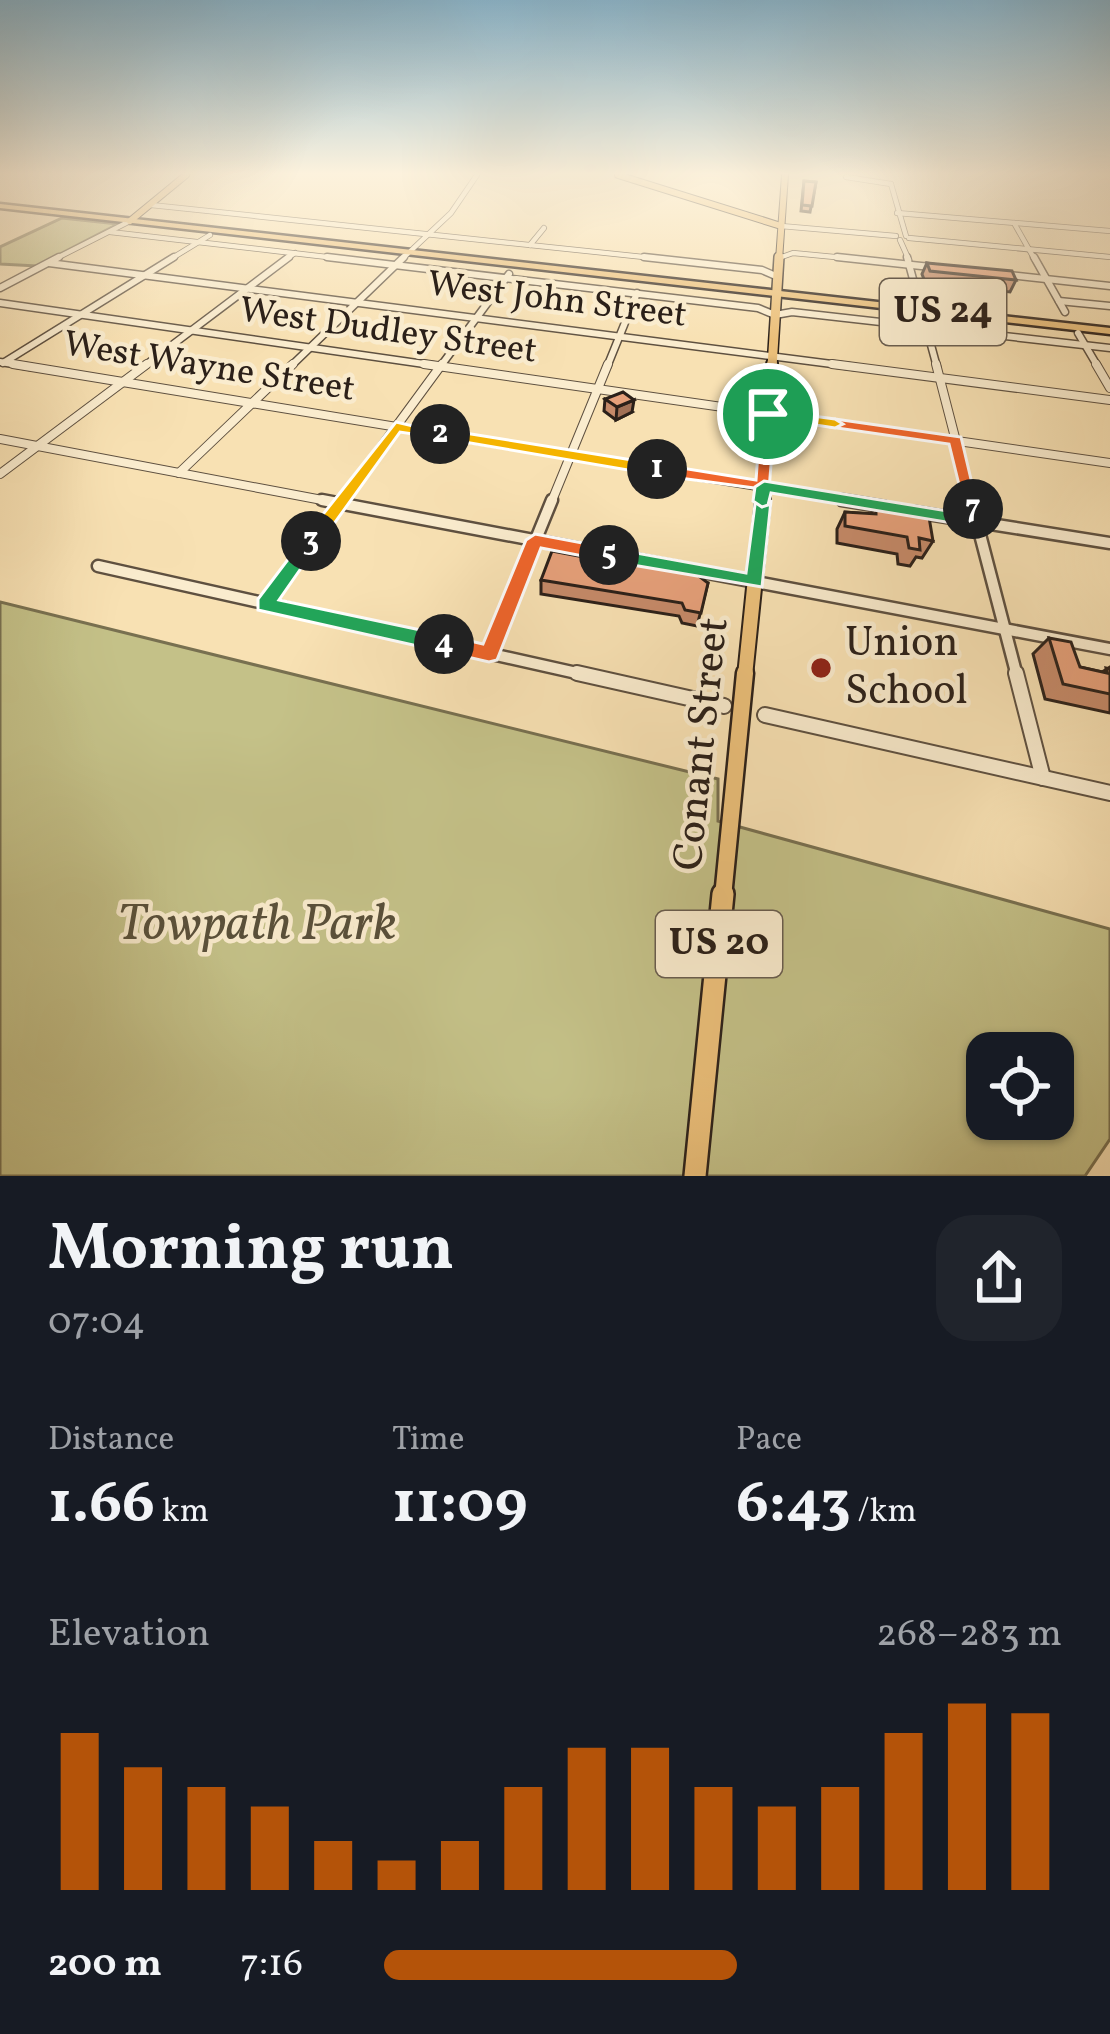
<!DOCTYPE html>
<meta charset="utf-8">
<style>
:root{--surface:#171b24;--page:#20242c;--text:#f1f3f6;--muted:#9ea1a6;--accent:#b45309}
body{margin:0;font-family:Vollkorn,serif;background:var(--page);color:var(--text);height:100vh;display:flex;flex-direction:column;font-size:45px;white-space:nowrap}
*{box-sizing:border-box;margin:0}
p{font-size:39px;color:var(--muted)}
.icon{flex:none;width:66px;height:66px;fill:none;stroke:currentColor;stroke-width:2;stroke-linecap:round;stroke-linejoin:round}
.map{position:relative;height:1176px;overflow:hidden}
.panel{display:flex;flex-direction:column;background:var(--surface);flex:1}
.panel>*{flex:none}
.buttons{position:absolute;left:966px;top:1032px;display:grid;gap:24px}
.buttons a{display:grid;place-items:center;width:108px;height:108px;border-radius:24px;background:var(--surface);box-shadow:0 3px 9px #0004;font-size:60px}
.pin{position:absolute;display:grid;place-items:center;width:102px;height:102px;color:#fff;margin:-51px;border:6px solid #fff;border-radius:50%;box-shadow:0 3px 12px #0007}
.km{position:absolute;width:60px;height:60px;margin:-30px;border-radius:50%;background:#222;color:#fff;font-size:33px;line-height:60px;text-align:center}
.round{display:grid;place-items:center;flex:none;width:126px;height:126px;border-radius:36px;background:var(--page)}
.summary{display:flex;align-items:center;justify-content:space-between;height:204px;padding:0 48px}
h1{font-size:66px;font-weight:700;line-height:90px}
.metrics{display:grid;grid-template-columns:repeat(3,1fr);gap:18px;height:204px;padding:12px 48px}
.metrics div{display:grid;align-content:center}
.metrics b{font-size:60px;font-weight:700}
.metrics small{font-size:33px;font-weight:400}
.metrics p{font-size:33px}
.chart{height:336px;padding:24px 48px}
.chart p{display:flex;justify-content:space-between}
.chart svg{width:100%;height:216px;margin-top:12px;stroke:var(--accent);stroke-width:6}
ul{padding:0 48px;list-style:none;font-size:39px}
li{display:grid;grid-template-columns:192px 144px 1fr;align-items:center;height:90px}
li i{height:30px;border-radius:15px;background:var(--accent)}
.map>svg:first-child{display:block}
.green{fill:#c4c188;stroke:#787050;stroke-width:3;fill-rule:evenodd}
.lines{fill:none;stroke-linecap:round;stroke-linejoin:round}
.minor-far4-casing{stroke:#5e5040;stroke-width:6}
.minor-far3-casing{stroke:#5e5040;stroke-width:9}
.minor-far2-casing{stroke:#5e5040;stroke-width:10}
.minor-far1-casing{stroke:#5e5040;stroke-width:15}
.minor-casing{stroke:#5e5040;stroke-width:18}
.major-far5-casing{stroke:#2b2019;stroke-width:8}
.major-far4-casing{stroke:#2b2019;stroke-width:12}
.major-far3-casing{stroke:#2b2019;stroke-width:14}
.major-far2-casing{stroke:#2b2019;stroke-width:18}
.major-far1-casing{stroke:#2b2019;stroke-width:21}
.major-casing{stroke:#2b2019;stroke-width:26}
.highway-casing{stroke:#2b2019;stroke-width:5}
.minor-far4{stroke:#faecce;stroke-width:4.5}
.minor-far3{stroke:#faecce;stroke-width:6}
.minor-far2{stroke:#faecce;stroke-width:8}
.minor-far1{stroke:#faecce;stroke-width:10}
.minor{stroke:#faecce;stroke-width:14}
.major-far5{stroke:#ecc07a;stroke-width:6}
.major-far4{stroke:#ecc07a;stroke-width:9}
.major-far3{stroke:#ecc07a;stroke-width:10}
.major-far2{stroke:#ecc07a;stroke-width:14}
.major-far1{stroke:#ecc07a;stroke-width:16}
.major{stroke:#ecc07a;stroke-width:21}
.highway{fill:#ecc07a;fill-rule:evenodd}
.wall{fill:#c68a69;stroke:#2b2019;stroke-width:3}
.shaded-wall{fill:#a17055;stroke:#2b2019;stroke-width:3}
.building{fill:#e6a07a;stroke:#2b2019;stroke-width:3}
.split-1{fill:#f0652b;stroke:#fff;stroke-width:3}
.split-2{fill:#f5b400;stroke:#fff;stroke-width:3}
.split-3{fill:#f5b400;stroke:#fff;stroke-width:3}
.split-4{fill:#22a559;stroke:#fff;stroke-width:3}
.split-5{fill:#f0652b;stroke:#fff;stroke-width:3}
.split-6{fill:#22a559;stroke:#fff;stroke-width:3}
.split-7{fill:#22a559;stroke:#fff;stroke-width:3}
.split-8{fill:#f0652b;stroke:#fff;stroke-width:3}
.split-9{fill:#f5b400;stroke:#fff;stroke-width:3}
.poi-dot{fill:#8f2418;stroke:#faecce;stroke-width:4.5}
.labels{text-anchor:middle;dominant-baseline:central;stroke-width:9;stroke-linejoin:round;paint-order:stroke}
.far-street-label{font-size:36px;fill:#2b2019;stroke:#faecce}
.shield{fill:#faecce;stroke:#695d4f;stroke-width:3}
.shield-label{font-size:39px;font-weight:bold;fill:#2b2019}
.poi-label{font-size:42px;fill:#2b2019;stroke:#faecce;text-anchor:start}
.street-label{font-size:42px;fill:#2b2019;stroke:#faecce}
.near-park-label{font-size:51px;font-style:italic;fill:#59503a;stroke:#faecce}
</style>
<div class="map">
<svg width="1110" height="1176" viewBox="0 0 1110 1176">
<rect width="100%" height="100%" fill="#f8e1b3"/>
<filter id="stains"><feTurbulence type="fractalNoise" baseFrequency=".00167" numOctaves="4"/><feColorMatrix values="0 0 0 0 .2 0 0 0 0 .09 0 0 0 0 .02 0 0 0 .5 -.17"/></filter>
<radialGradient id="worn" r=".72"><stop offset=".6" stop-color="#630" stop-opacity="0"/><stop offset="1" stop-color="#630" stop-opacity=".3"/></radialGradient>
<g class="green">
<path d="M 62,218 L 118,224 L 37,266 L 0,264 L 0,247 Z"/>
<path d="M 0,602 L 718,779 L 718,821 L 1110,929 L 1110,1139 L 1085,1176 L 0,1176 ZM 987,1053 L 1053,1053 L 1053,1119 L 987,1119 Z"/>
</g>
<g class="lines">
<g class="minor-far4-casing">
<g id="minor-far4">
<path d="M 846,177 L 891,184"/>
<path d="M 891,184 L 906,236"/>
<path d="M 151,205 L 672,260"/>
<path d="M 897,213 L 1110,231"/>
<path d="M 1014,223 L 1035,260"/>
<path d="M 781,226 L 896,236"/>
<path d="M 110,232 L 353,260"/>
<path d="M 909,238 L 1110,257"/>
<path d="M 900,240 L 909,260"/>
<path d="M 530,245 L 544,228"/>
<path d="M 779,258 L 793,253 L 866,260"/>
<path d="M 53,260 L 130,221"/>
<path d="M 169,260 L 210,235"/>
<path d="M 285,260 L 295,253"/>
<path d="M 401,260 L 451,213 L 477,175"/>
</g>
</g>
<g class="minor-far3-casing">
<g id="minor-far3">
<path d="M 327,257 L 758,308 L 775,315 L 792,312 L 1110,348"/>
<path d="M 644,257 L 762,270 L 778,277"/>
<path d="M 837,257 L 940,268"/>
<path d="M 907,257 L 937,367"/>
<path d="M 1034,257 L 1065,312"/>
<path d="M 49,263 L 855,367"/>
<path d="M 1000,274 L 1110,286"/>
<path d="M 0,288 L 59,257"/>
<path d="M 1059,301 L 1110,306"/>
<path d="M 0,303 L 445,367"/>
<path d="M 1078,333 L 1098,367"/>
<path d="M 0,362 L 31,367"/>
<path d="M 3,363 L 174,257"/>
<path d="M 143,367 L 289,257"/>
<path d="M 290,367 L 404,257"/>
<path d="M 440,367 L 509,274"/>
<path d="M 607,367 L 637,293"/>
</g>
</g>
<g class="minor-far2-casing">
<g id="minor-far2">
<path d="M 13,364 L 861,503"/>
<path d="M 424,364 L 1110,463"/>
<path d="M 832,364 L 1110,400"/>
<path d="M 936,364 L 972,503"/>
<path d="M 1096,364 L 1110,388"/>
<path d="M 0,439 L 338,503"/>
<path d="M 179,473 L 293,364"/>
<path d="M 0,474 L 147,364"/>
<path d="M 340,503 L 442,364"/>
<path d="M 551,503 L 608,364"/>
</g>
</g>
<g class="minor-far1-casing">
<g id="minor-far1">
<path d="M 322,500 L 1110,649"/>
<path d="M 842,500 L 885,507"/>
<path d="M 971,500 L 1017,676"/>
<path d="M 915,512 L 1110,543"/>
<path d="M 98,566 L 590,676"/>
<path d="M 265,604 L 342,500"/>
<path d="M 489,654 L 552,500"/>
</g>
</g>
<g class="minor-casing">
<g id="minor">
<path d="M 577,673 L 724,706"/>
<path d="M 1016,673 L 1043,778"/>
<path d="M 765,715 L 1110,793"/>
</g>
</g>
<g class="major-far5-casing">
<g id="major-far5">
<path d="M 618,175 L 781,226"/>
<path d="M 130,221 L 186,175"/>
<path d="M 779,260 L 785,175"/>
</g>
</g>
<g class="major-far4-casing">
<path id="major-far4" d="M 772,367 L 779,257"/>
</g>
<g class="major-far3-casing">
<path id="major-far3" d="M 762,503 L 772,364"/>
</g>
<g class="major-far2-casing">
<path id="major-far2" d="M 745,676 L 763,500"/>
</g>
<g class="major-far1-casing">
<path id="major-far1" d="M 723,897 L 745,673"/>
</g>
<g class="major-casing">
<path id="major" d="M 695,1176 L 723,894"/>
</g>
<g class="highway-casing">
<path id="highway" d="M 0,204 L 1110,328 L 1110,334 L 0,208 Z"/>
</g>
<use href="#minor-far4" class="minor-far4"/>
<use href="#minor-far3" class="minor-far3"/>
<use href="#minor-far2" class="minor-far2"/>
<use href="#minor-far1" class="minor-far1"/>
<use href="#minor" class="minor"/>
<use href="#major-far5" class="major-far5"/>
<use href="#major-far4" class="major-far4"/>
<use href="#major-far3" class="major-far3"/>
<use href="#major-far2" class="major-far2"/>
<use href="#major-far1" class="major-far1"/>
<use href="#major" class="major"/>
<use href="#highway" class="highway"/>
</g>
<g class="wall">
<path d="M 804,181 L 816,182 L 810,212 L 801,211 Z"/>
<path d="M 927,263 L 1016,280 L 1010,292 L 925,282 L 922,274 Z"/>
<path d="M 605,399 L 632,412 L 616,420 L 604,411 Z"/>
<path d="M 876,505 L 933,541 L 922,558 L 916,557 L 910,566 L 898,564 L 897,554 L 837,543 L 837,529 L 845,512 L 871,514 Z"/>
<path d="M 605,561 L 708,583 L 697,626 L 682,623 L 679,616 L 541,594 L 541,580 Z"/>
<path d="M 1049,638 L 1080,667 L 1102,672 L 1110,667 L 1110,713 L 1045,699 L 1033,654 Z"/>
</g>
<path class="shaded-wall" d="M 634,400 L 632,412 L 616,420 L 617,407 Z"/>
<g class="building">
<path d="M 804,181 L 816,182 L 812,206 L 802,205 Z"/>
<path d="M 927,263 L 1012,271 L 1016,280 L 930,271 Z"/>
<path d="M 623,392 L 634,400 L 617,407 L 605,399 Z"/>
<path d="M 881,503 L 928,511 L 933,541 L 919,538 L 920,550 L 909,548 L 907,537 L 845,526 L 845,512 L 876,514 L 876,505 Z"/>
<path d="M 552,551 L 605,561 L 607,555 L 690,574 L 691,570 L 708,583 L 701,613 L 685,610 L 682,603 L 541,580 Z"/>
<path d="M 1049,638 L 1071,642 L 1080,667 L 1107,673 L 1106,668 L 1110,669 L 1110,694 L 1063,684 Z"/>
</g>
<linearGradient id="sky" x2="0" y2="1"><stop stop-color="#8ab8d1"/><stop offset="0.51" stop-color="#fcf2dd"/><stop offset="1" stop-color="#fcf2dd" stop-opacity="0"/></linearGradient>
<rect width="1110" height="340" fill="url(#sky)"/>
<path class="split-1" d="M 768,410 L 775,414 L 769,490 L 657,475 L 649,469 L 657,464 L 756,480 L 761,414 Z"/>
<path class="split-2" d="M 440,429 L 657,464 L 665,469 L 657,475 L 435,437 L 432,434 Z"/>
<path class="split-3" d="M 396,422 L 448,434 L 440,438 L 400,432 L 318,546 L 305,546 L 305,537 Z"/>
<path class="split-4" d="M 311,535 L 320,541 L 279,600 L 444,635 L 455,644 L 452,650 L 444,652 L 258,610 L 258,599 L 305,537 Z"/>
<path class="split-5" d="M 535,534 L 609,548 L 618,555 L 609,561 L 541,548 L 497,660 L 489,662 L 437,650 L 434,644 L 444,635 L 483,644 L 526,540 Z"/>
<path class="split-6" d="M 756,497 L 771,501 L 762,587 L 609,561 L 600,555 L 609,548 L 746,573 Z"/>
<path class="split-7" d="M 764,481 L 966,514 L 967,505 L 979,505 L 985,521 L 976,527 L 771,493 L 768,505 L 762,507 L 753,501 L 755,487 Z"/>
<path class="split-8" d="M 835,419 L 961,437 L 979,513 L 965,509 L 949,444 L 830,427 L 830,420 Z"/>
<path class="split-9" d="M 768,410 L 835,419 L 843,424 L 835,428 L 763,417 Z"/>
<circle class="poi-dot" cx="821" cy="668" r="12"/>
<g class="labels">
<g class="far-street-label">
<text transform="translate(557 301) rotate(7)">West John Street</text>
<text transform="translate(388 332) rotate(8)">West Dudley Street</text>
<text transform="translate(209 368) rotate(9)">West Wayne Street</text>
</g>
<g class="shield">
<rect x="880" y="279" width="126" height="66" rx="9"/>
<rect x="656" y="911" width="126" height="66" rx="9"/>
</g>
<g class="shield-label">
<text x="943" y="312">US 24</text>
<text x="719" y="944">US 20</text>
</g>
<g class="poi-label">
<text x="845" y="644">Union<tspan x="845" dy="48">School</tspan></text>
</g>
<g class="street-label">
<text transform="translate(703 744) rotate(-84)">Conant Street</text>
</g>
<g class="near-park-label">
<text x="257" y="925">Towpath Park</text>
</g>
</g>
<rect width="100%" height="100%" filter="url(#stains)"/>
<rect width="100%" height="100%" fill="url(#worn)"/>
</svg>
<div class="buttons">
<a><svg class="icon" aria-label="locate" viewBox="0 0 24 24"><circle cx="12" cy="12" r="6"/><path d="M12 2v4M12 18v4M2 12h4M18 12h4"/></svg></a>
</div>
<div class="pin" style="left:768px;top:414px;background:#1e9e55"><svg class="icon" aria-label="arrive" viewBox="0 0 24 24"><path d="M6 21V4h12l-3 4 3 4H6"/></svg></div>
<b class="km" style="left:657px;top:469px">1</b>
<b class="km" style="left:440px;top:434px">2</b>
<b class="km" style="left:311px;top:541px">3</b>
<b class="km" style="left:444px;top:644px">4</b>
<b class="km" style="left:609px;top:555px">5</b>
<b class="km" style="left:973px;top:509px">7</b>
</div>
<section class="panel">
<div class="summary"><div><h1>Morning run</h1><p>07:04</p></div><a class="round"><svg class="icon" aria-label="share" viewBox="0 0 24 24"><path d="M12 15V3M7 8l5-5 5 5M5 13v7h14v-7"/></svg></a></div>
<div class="metrics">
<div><p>Distance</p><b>1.66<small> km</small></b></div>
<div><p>Time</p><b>11:09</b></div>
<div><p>Pace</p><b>6:43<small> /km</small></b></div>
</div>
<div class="chart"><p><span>Elevation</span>268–283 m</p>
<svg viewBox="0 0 160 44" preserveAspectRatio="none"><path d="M5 44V12M15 44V19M25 44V23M35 44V27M45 44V34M55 44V38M65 44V34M75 44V23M85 44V15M95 44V15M105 44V23M115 44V27M125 44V23M135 44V12M145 44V6M155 44V8"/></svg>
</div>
<ul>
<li><b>200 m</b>7:16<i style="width:52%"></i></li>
</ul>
</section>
